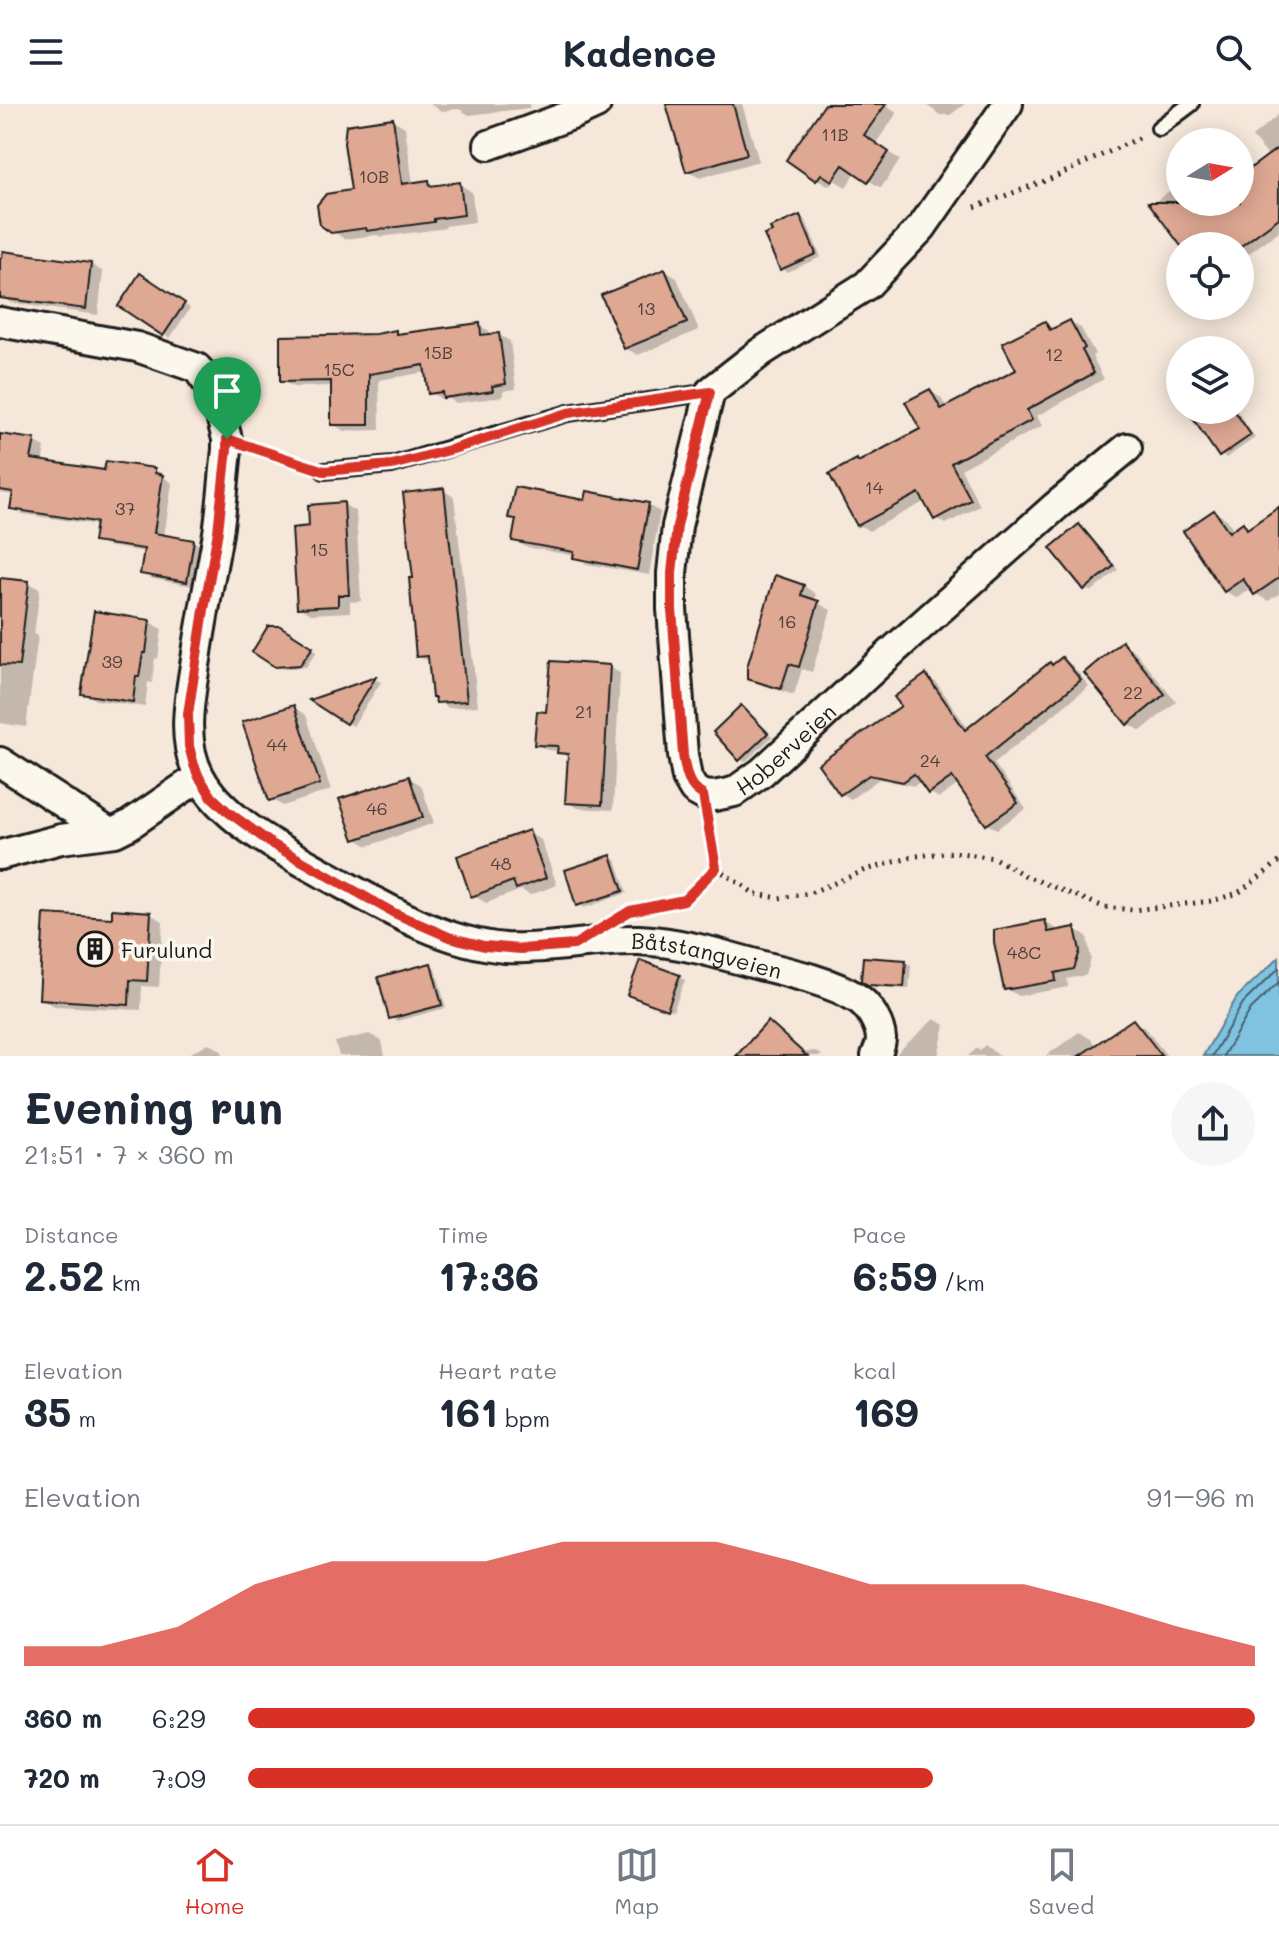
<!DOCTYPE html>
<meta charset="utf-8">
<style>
:root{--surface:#fff;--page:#f6f6f7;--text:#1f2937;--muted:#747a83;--line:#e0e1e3;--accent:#d93025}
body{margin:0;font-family:Mali,sans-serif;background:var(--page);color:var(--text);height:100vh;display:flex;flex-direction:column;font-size:30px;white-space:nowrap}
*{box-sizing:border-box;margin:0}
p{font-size:26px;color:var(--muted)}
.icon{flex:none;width:44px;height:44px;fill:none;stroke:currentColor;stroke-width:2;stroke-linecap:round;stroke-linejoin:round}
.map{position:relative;height:952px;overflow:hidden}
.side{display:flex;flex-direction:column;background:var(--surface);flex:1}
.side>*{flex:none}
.needle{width:52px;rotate:79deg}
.controls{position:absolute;left:1166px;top:24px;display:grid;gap:16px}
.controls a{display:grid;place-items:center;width:88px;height:88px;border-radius:50%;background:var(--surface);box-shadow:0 4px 20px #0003;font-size:40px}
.pin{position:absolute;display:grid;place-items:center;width:68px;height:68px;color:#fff;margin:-82px -34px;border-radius:50% 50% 50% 0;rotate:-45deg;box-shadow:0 0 8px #0007}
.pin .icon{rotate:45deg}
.round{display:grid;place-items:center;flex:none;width:84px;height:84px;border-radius:42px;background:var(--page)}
.head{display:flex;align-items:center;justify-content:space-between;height:136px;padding:0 24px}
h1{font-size:44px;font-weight:700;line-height:60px}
.stats{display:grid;grid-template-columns:repeat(3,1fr);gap:12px;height:136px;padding:8px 24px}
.stats div{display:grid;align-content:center}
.stats b{font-size:40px;font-weight:700}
.stats small{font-size:22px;font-weight:400}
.stats p{font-size:22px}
.chart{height:224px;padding:16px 24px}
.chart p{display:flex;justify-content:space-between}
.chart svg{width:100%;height:144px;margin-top:8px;fill:var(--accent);opacity:.7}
ul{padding:0 24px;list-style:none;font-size:26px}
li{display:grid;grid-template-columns:128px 96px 1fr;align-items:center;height:60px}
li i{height:20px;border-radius:10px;background:var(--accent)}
header{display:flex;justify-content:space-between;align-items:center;height:104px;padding:0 24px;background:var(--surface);font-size:36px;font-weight:700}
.tab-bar{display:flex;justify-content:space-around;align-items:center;height:112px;border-top:2px solid var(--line);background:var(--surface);font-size:22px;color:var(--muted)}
.tab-bar a{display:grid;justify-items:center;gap:4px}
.tab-bar .on{color:var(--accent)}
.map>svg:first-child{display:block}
.water{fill:#80c3e1;stroke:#588092;stroke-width:2}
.shadow{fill:#0003}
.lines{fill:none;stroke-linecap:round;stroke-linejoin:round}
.shore{stroke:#445f6b;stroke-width:2}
.building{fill:#dea893;stroke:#1c1c1c;stroke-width:2}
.lane-casing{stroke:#1c1c1c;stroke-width:20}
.street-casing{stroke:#1c1c1c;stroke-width:34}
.path{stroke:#1c1c1c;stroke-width:5;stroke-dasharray:2 6;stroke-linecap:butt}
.lane{stroke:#fbf7ec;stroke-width:14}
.street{stroke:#fbf7ec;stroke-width:28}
.route-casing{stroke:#fff;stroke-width:16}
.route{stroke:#d93025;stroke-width:10}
.labels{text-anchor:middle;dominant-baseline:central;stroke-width:7;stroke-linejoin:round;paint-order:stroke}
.number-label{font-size:18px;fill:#4c3f3a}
.street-label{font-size:22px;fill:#1c1c1c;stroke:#fbf7ec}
.poi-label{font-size:22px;fill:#1c1c1c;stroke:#fbf7ec;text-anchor:start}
</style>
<header><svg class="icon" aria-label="menu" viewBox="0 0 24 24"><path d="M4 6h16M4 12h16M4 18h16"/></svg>Kadence<svg class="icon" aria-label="search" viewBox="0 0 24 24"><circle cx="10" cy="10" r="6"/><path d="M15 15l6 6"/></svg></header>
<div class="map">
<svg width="1279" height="952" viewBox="0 0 1279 952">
<rect width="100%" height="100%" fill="#f5e7da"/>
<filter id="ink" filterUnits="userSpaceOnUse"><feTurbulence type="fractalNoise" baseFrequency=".0125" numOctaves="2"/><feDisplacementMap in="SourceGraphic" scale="16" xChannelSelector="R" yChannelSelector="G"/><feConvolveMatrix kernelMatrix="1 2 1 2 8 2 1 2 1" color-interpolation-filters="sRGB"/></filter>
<g filter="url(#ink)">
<path class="water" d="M 1279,853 L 1279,952 L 1203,952 L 1237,893 Z"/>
<g class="shadow">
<path d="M 430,0 L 530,0 L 530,4 L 469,11 L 459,5 L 441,7 Z"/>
<path d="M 668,0 L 742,0 L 759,57 L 700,74 L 687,67 Z"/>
<path d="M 828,0 L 884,0 L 897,9 L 876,39 L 900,56 L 881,84 L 856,68 L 846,83 L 834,76 L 830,82 L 817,75 Z"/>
<path d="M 925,0 L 965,0 L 950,11 L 940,11 Z"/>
<path d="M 1279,10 L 1279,127 L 1240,156 L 1240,142 L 1184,142 L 1152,100 L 1180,79 L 1180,98 L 1240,98 L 1240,75 L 1269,53 L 1252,33 Z"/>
<path d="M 393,16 L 405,23 L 413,80 L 428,78 L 437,83 L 459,80 L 472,88 L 475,118 L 445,122 L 446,124 L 381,133 L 377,131 L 345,135 L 332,127 Z"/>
<path d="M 800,114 L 806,117 L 821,153 L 787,168 L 781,164 Z"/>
<path d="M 0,149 L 91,160 L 103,168 L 98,211 L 11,199 L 0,193 Z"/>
<path d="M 665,167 L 677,174 L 699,226 L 638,251 L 625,244 Z"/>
<path d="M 141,172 L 190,204 L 170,234 L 121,201 Z"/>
<path d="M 1070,218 L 1081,224 L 1095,250 L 1092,252 L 1104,275 L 1037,312 L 1042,322 L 961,365 L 980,402 L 946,420 L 935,414 L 926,397 L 869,427 L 859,421 L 860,359 L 923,326 L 930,287 L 941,294 L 947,304 L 1019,267 L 1045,219 L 1056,226 Z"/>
<path d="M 479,221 L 490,228 L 491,232 L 499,231 L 510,237 L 516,285 L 503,287 L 503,293 L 456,299 L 447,294 L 441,295 L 430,288 L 427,268 L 379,276 L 380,326 L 344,327 L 333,320 L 333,282 L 293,283 L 282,277 L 377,232 L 395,229 L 401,231 Z"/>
<path d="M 1205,306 L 1236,306 L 1255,334 L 1226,354 L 1221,351 Z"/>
<path d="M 0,332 L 34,337 L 45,343 L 42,359 L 106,369 L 155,366 L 165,372 L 165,374 L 172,379 L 164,433 L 194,438 L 204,444 L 198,483 L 153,475 L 142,469 L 146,448 L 106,442 L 96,436 L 98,421 L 23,410 L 12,404 L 14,391 L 0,389 Z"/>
<path d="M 443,386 L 454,393 L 478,602 L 449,604 L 438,598 L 431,558 L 417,552 L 415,476 Z"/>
<path d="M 587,398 L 648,401 L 660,408 L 649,471 L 587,460 L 576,453 L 576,452 L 526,443 L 514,436 L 518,417 L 511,413 Z"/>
<path d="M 343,400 L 356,408 L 361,497 L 350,498 L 350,508 L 311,510 L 299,503 L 311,424 Z"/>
<path d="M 1279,406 L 1279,490 L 1268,497 L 1256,490 L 1252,484 L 1237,494 L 1225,487 L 1214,408 L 1227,415 L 1234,426 L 1243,421 L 1250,425 Z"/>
<path d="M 1080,422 L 1085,425 L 1118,466 L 1091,488 L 1086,485 L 1053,444 Z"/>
<path d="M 776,474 L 804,482 L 816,490 L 814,497 L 831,506 L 812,568 L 802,565 L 794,591 L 762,581 L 749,574 Z"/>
<path d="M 0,476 L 29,479 L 40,485 L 34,530 L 38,532 L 26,623 L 0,619 Z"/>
<path d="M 150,518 L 162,525 L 158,555 L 155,554 L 152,579 L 148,578 L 145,603 L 96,596 L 84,589 Z"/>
<path d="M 279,524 L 317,547 L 306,563 L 283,565 L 255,547 Z"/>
<path d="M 1122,540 L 1135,547 L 1176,598 L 1141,627 L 1129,620 Z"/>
<path d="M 1063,555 L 1072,561 L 1089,582 L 994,659 L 1026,705 L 997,725 L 987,720 L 959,680 L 939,694 L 929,688 L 921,677 L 914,682 L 879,675 L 851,695 L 841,689 L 926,573 L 936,578 L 969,626 Z"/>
<path d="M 609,563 L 620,569 L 613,706 L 578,704 L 567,698 L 570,654 L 559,647 L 547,646 L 536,640 L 548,610 Z"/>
<path d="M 376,576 L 381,578 L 353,622 L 313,597 Z"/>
<path d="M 293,603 L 306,611 L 331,686 L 283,702 L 271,695 Z"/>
<path d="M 742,604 L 747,607 L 772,633 L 745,658 L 740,655 Z"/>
<path d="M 409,674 L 421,681 L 434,719 L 368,742 L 355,734 Z"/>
<path d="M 528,729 L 541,736 L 557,781 L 530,791 L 521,786 L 486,799 L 473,791 Z"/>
<path d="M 610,753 L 616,756 L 627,789 L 584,804 L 578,801 Z"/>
<path d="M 150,810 L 163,817 L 159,883 L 142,882 L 141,906 L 54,902 L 41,894 L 114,816 Z"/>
<path d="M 1045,818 L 1057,825 L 1058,828 L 1075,825 L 1087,832 L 1091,855 L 1086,871 L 1067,875 L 1068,883 L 1019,892 L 1006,885 Z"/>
<path d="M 905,858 L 911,861 L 909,885 L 875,883 L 863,876 Z"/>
<path d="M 431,861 L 436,865 L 446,904 L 397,917 L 391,914 Z"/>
<path d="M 679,873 L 685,876 L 673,907 L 636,893 Z"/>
<path d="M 934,915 L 945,921 L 938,952 L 896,952 L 898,948 Z"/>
<path d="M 1133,917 L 1145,924 L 1167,952 L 1046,952 L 1079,928 L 1091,935 L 1095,941 L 1103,936 L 1104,937 Z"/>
<path d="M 369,930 L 382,937 L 385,952 L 339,952 L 335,938 Z"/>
<path d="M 208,939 L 221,946 L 224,952 L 186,952 Z"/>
<path d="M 985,941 L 1000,952 L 968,952 L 977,944 L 980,946 Z"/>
<path d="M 815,947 L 823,952 L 779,952 Z"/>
</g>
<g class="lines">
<g class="shore">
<path d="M 1212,952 L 1243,899 L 1279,864"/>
<path d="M 1223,952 L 1251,905 L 1279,878"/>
</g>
</g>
<g class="building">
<path d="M 666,0 L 733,0 L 747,50 L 686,68 Z"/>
<path d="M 825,0 L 886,0 L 864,31 L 889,48 L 868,78 L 843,61 L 832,77 L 821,70 L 816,77 L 786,56 Z"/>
<path d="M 393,14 L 402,80 L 429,76 L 430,82 L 460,78 L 464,111 L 434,115 L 434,118 L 367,127 L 366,124 L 331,129 L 320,121 L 317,101 L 326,90 L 351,86 L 344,39 L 346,21 Z"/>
<path d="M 1279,43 L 1279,114 L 1241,142 L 1181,142 L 1148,98 L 1240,98 L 1240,72 Z"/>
<path d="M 800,111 L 816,150 L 780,166 L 764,131 L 772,128 L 770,124 Z"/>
<path d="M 3,147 L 91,159 L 86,205 L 0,194 L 0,154 L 2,154 Z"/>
<path d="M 665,165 L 687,219 L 624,245 L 601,191 Z"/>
<path d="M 140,169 L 185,199 L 163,232 L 118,202 Z"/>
<path d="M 1070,216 L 1085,244 L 1082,246 L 1094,269 L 1027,306 L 1032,316 L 951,359 L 971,396 L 934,416 L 919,389 L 857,422 L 829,370 L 857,355 L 858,358 L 920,325 L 905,298 L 930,285 L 941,305 L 1016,266 L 1002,239 L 1045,217 L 1050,226 Z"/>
<path d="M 480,219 L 481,231 L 499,229 L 506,280 L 492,282 L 493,287 L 443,294 L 442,288 L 428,290 L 424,261 L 369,270 L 369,321 L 331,321 L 331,277 L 280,278 L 280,232 L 376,230 L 396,226 L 396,230 Z"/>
<path d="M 1187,306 L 1234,306 L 1251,331 L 1219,353 Z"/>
<path d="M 0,330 L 35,335 L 31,355 L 104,366 L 106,357 L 155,364 L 155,369 L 163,371 L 154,429 L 194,436 L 187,478 L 140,470 L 144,445 L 93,438 L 96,418 L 10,405 L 13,388 L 0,386 Z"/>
<path d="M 515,383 L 585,396 L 587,387 L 649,399 L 637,466 L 573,454 L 574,448 L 512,437 L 516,415 L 508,414 Z"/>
<path d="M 444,384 L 467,597 L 436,599 L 435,594 L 432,594 L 428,552 L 416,553 L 409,474 L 413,474 L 403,389 Z"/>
<path d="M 344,398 L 349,491 L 338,491 L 338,502 L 297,504 L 292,424 L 309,422 L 308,401 Z"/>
<path d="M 1279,403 L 1279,474 L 1254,491 L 1243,475 L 1224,488 L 1183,427 L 1214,406 L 1229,428 L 1243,418 L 1247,425 Z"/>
<path d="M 1079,420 L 1114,462 L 1084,486 L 1050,444 Z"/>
<path d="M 775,471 L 804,481 L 801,491 L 819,497 L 799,563 L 789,560 L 781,585 L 747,575 L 747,563 Z"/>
<path d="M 0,474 L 29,477 L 19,562 L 0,561 Z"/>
<path d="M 94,507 L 150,516 L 146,549 L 143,549 L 139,573 L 136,572 L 133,598 L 81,590 Z"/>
<path d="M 268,522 L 280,522 L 313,543 L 300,561 L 275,563 L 252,548 Z"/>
<path d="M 1122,537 L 1165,590 L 1127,621 L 1084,569 Z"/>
<path d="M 1062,553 L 1081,576 L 985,653 L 1018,699 L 986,721 L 952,673 L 928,690 L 914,670 L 903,678 L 869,671 L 840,691 L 818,660 L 901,602 L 894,593 L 926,570 L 965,626 L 1050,558 L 1052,561 Z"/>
<path d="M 551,557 L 610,561 L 602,701 L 565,699 L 568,650 L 557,649 L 558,642 L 534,641 L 537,607 L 546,608 Z"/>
<path d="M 376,573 L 346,620 L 309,596 Z"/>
<path d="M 294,601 L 320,680 L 269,697 L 242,618 Z"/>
<path d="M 741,601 L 768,629 L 739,657 L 713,628 Z"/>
<path d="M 409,672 L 423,713 L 354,736 L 339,695 Z"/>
<path d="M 529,726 L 546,774 L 516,785 L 513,777 L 471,793 L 457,752 Z"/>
<path d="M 611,751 L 623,787 L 576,802 L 565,766 Z"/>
<path d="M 112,805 L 151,808 L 147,877 L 130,876 L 129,901 L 39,895 L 44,810 L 112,814 Z"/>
<path d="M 1045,816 L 1048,828 L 1075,823 L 1080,847 L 1074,865 L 1055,869 L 1056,877 L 1004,886 L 994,838 L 994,826 Z"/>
<path d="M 863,853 L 906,856 L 904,883 L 868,881 L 861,877 Z"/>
<path d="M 640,856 L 680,871 L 667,906 L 627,891 Z"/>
<path d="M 431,859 L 442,901 L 389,915 L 378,873 Z"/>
<path d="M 1133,915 L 1162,952 L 1079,952 Z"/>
<path d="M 768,917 L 807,952 L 736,952 Z"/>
</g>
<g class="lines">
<g class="lane-casing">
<g id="lane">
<path d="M 1159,24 L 1191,0"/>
<path d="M 324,367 L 392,361 L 568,309 L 710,288"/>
</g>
</g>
<g class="street-casing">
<g id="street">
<path id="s1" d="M 1008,0 L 922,123 L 867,181 L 761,248 L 710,288 L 677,422 L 672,469 L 672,505 L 683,651 L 687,674 L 694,686 L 703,691 L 714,692 L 734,688 L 762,668 L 896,544 L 1056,402 L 1127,344"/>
<path d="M 489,41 L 574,10 L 596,0"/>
<path id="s2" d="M 0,218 L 137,243 L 197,264 L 215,289 L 227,335 L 227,345 C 224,373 222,402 218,429 C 211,469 203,509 197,549 C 191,589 179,635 200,673 C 223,717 286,748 328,772 C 384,803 440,838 505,844 C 550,846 595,835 639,836 C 680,838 720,850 759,861 C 788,868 832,878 857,894 C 869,901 880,920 881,935 C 881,941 878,947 876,952"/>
<path d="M 0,658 L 108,728"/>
<path d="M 0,751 L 61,735 L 115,728 L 129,721 L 199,673"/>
</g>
</g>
<g class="path">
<path d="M 975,103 L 1050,75 L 1139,34"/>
<path d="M 258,346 L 302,360"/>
<path d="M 716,764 L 755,790 L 779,794 L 810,789 L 866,766 L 916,752 L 954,748 L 994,754 L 1026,772 L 1104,803 L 1133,806 L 1212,797 L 1238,789 L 1279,758"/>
<path d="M 653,803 L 684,796 L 716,764 L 709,723"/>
</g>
<use href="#lane" class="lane"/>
<use href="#street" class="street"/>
</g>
</g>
<g class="lines" filter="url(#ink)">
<g class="route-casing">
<path id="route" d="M 710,288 L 677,422 L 672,469 L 672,505 L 683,651 C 686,668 687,682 703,691 L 716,764 L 684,796 L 630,807 L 574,841 L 521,845 L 484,842 L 449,833 L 394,809 L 272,740 L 227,707 L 212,693 L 199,673 L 194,661 L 189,642 L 188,610 L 204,506 L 218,427 L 227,345 L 227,335 L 324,367 L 392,361 L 453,345 L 568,309 Z"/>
</g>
<use href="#route" class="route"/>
</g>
<defs>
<g id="building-ring" transform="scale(1.8)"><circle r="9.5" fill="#fbf7ec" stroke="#1c1c1c" stroke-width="1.5"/><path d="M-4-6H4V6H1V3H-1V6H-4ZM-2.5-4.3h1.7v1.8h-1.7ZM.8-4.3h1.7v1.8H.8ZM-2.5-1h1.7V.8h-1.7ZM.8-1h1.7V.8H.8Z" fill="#1c1c1c"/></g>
</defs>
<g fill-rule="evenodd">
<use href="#building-ring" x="95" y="845"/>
</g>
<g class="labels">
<g class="number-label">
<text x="835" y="30">11B</text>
<text x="374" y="72">10B</text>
<text x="646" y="204">13</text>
<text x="438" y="248">15B</text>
<text x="1054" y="250">12</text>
<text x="339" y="265">15C</text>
<text x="874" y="383">14</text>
<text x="125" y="404">37</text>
<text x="319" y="445">15</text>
<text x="787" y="517">16</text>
<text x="112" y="557">39</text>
<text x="1133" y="588">22</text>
<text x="584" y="607">21</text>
<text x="277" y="640">44</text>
<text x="930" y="656">24</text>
<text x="377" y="704">46</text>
<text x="501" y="759">48</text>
<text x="1024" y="848">48C</text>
</g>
<g class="street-label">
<text stroke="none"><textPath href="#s1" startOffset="934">Hoberveien</textPath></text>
<text stroke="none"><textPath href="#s2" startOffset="1184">Båtstangveien</textPath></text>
</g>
<g class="poi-label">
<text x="121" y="845">Furulund</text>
</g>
</g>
</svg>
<div class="controls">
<a><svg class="needle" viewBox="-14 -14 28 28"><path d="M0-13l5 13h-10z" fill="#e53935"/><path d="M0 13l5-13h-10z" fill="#747a83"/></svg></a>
<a><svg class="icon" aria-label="locate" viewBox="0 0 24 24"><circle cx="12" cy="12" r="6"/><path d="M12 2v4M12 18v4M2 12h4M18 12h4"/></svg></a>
<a><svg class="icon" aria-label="layers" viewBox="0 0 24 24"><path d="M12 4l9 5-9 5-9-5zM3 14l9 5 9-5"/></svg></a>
</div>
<div class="pin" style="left:227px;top:335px;background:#1e9e55"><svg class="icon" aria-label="arrive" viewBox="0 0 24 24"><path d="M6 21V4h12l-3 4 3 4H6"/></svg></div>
</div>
<section class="side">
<div class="head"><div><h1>Evening run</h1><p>21:51 · 7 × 360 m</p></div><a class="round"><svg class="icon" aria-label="share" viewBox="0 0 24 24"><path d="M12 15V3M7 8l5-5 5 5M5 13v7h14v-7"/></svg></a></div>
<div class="stats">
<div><p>Distance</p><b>2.52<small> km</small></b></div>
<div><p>Time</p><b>17:36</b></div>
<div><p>Pace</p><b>6:59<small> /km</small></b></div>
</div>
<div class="stats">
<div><p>Elevation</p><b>35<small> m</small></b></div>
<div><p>Heart rate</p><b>161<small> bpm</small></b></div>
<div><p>kcal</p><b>169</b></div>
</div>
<div class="chart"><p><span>Elevation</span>91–96 m</p>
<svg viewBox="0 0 160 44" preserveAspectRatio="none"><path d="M0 44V38L10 38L20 32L30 19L40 12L50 12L60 12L70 6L80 6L90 6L100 12L110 19L120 19L130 19L140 25L150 32L160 38V44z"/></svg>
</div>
<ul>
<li><b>360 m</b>6:29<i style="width:100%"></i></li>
<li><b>720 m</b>7:09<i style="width:68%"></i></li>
</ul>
</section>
<nav class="tab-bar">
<a class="on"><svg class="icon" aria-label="home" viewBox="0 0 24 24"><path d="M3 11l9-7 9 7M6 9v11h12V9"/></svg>Home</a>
<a><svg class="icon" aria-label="map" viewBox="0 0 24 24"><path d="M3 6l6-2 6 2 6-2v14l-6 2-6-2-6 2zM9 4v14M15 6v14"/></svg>Map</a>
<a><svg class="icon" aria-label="saved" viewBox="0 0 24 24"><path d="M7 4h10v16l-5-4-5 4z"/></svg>Saved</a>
</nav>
